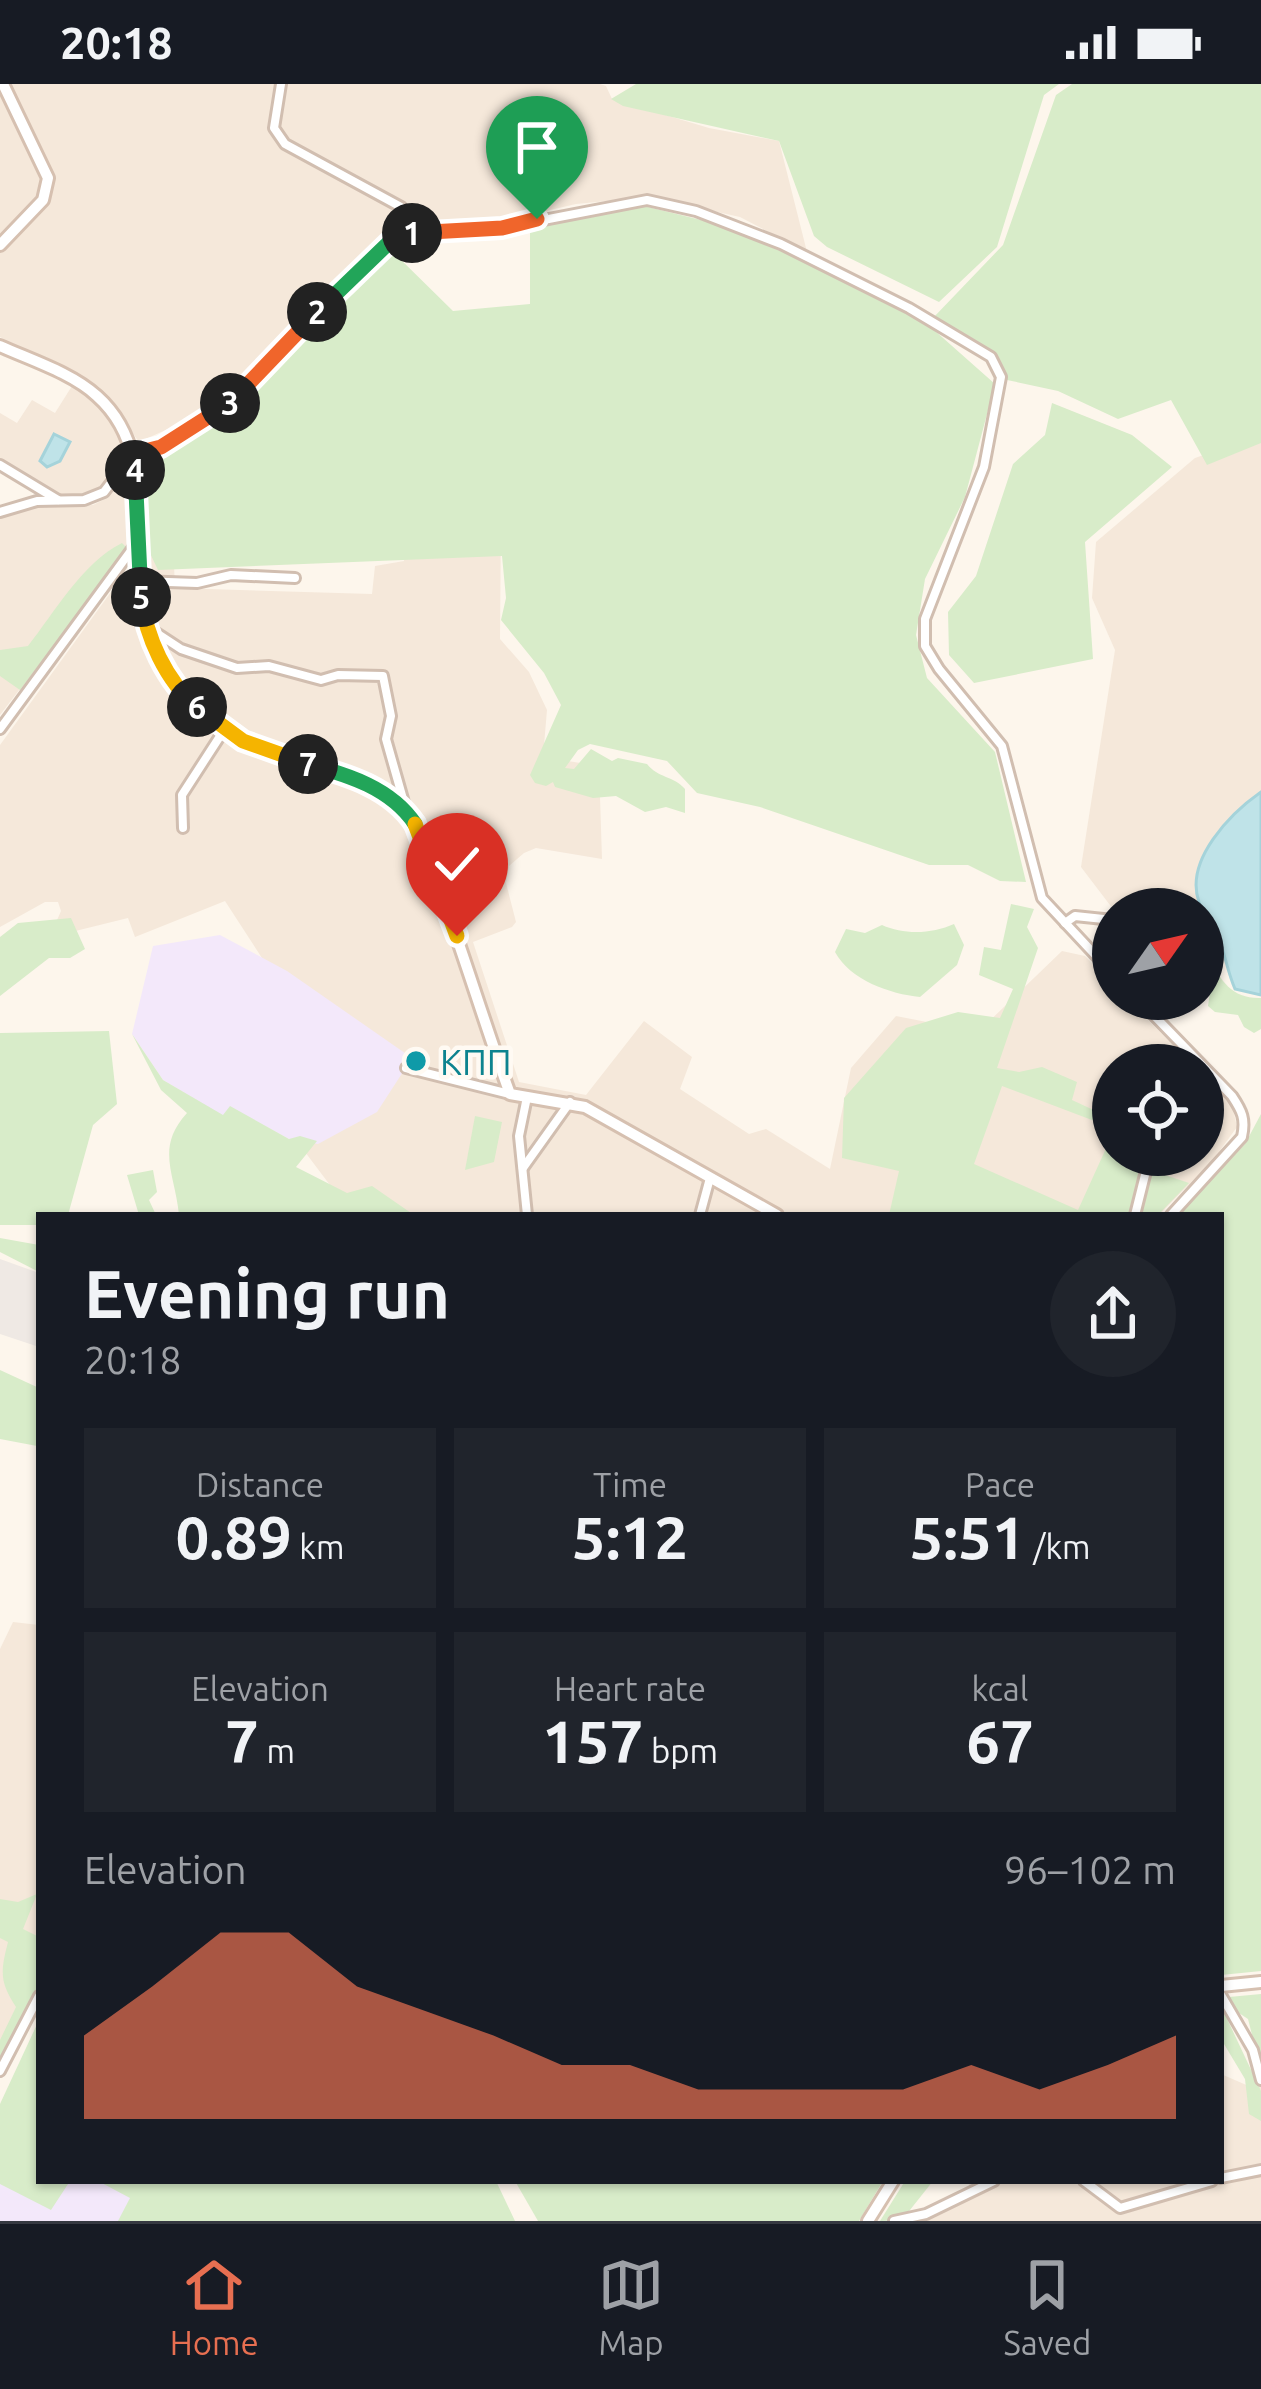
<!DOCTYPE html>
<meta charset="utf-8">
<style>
:root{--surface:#171b24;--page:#20242c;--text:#f1f3f6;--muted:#9ea1a6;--line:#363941;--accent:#e76f51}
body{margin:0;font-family:Ubuntu,sans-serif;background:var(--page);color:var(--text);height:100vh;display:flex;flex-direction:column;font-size:45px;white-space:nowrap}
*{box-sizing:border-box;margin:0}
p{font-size:39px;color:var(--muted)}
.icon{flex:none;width:66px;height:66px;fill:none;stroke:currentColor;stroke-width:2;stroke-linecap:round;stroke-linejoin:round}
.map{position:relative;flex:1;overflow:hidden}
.panel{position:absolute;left:36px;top:1128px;width:1188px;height:972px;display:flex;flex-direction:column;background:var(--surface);border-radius:0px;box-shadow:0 3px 9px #0004}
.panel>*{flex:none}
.needle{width:78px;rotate:56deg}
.fabs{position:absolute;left:1092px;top:804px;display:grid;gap:24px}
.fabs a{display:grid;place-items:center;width:132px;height:132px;border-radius:50%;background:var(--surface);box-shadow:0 3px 9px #0004;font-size:60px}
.pin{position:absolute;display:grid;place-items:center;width:102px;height:102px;color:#fff;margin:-123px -51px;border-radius:50% 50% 50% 0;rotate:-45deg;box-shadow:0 0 12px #0007}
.pin .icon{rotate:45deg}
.km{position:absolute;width:60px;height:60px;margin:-30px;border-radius:50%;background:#222;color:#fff;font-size:33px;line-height:60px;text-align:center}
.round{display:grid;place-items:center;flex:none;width:126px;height:126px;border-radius:63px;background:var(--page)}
.overview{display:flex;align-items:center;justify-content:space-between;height:204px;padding:0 48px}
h1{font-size:66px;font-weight:700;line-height:90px}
.figures{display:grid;grid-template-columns:repeat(3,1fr);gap:18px;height:204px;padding:12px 48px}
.figures div{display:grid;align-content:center;border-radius:0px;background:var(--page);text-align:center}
.figures b{font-size:60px;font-weight:700}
.figures small{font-size:33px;font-weight:400}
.figures p{font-size:33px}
.chart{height:336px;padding:24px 48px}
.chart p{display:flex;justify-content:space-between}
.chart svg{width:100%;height:216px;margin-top:12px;fill:var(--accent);opacity:.7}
.status{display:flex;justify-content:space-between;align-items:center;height:84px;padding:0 60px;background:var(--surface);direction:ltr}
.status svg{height:33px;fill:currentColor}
.menu{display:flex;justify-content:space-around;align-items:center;height:168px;border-top:3px solid var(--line);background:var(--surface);font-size:33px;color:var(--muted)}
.menu a{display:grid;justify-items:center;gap:6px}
.menu .active{color:var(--accent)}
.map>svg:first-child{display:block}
.residential{fill:#f5e8da}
.industrial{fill:#efe9e4}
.education{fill:#f3e8fa}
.green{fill:#d8ecc9}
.water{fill:#bfe3e8;stroke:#a5d3da;stroke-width:3}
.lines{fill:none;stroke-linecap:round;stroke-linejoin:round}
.street-casing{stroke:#d1beb0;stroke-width:14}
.secondary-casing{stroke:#d6c0b0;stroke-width:16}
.street{stroke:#fff;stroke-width:8}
.secondary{stroke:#fff;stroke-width:10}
.split-1-casing{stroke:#fff;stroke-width:24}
.split-2-casing{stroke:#fff;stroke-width:24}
.split-3-casing{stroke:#fff;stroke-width:24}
.split-4-casing{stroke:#fff;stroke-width:24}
.split-5-casing{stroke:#fff;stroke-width:24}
.split-6-casing{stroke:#fff;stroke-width:24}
.split-7-casing{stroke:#fff;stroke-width:24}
.split-8-casing{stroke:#fff;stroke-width:24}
.split-9-casing{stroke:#fff;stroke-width:24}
.split-1{stroke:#f0652b;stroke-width:15}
.split-2{stroke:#22a559;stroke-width:15}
.split-3{stroke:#f0652b;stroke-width:15}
.split-4{stroke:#f0652b;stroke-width:15}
.split-5{stroke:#22a559;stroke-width:15}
.split-6{stroke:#f5b400;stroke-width:15}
.split-7{stroke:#f5b400;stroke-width:15}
.split-8{stroke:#22a559;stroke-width:15}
.split-9{stroke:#f5b400;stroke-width:15}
.culture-dot{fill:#0f9aa8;stroke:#fffaf3;stroke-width:4.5}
.labels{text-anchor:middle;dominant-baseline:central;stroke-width:9;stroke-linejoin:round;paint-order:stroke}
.culture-label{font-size:36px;fill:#0d838f;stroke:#fffaf3;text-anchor:start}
</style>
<div class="status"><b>20:18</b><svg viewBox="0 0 49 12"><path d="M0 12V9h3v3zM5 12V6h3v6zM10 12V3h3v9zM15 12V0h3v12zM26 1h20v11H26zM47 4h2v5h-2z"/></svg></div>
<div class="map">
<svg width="1261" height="2137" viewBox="0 0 1261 2137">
<rect width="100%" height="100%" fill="#fdf6ec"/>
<g class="residential">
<path d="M 0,0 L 600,0 L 606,2 L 612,15 L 709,44 L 779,57 L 807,168 L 740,133 L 649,113 L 576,120 L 489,140 L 393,150 L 229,306 L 190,335 L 139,358 L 99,303 L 0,253 Z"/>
<path d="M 72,302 L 96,317 L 122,353 L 123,365 L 102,405 L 92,411 L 60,410 L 0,374 L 0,329 L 17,339 L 32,316 L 55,329 Z"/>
<path d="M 1261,351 L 1261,906 L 1203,852 L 1203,825 L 1113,825 L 1081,783 L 1115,566 L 1092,514 L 1096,458 L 1195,374 Z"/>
<path d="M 123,391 L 133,395 L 135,454 L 0,631 L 0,434 L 41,422 L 93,421 L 105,415 Z"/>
<path d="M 400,419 L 501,425 L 500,555 L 529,588 L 547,626 L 543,673 L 599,682 L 602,775 L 536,764 L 524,769 L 509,782 L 506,799 L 516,838 L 512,843 L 473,858 L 519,998 L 586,1011 L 644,937 L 692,973 L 680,1005 L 749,1050 L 766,1045 L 830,1085 L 851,984 L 896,932 L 978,948 L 1062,867 L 1085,872 L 1113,900 L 1113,915 L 1127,915 L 1193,981 L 1113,981 L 1113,1071 L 1203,1071 L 1203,992 L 1232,1021 L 1237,1043 L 1213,1076 L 1159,1131 L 351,1129 L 296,1056 L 275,894 L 225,817 L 135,853 L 128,834 L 39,856 L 54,843 L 61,827 L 58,818 L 45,818 L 0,843 L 0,661 L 145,461 L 174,481 L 175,504 L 372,510 L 375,482 L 404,477 Z"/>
<path d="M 13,1538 L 39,1541 L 39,1904 L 0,1983 L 0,1565 Z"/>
<path d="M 1221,1990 L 1251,2003 L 1261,2001 L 1261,2137 L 916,2137 L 969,2106 L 969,2097 L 1221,2097 Z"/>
</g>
<path class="industrial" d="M 0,1175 L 39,1189 L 39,1263 L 0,1250 Z"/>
<g class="education">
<path d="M 220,851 L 287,887 L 412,974 L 377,1028 L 318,1060 L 289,1055 L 230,1023 L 223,1032 L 163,996 L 132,950 L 153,862 Z"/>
<path d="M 0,2039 L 39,2097 L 484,2097 L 509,2137 L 0,2137 Z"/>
</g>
<g class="green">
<path d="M 636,0 L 1059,0 L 1044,11 L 997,163 L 939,218 L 827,163 L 814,152 L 779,57 L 623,22 L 611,15 Z"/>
<path d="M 1072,0 L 1261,0 L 1261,359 L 1207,381 L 1171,316 L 1118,335 L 1058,307 L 1007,296 L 988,270 L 933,234 L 1003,161 L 1056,11 Z"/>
<path d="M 644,122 L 738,145 L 925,238 L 995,300 L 965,413 L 925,495 L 916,551 L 927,594 L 995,668 L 1026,798 L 1000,797 L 968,781 L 929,781 L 760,723 L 697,709 L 667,677 L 590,660 L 578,666 L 565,684 L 574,685 L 591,665 L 612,677 L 618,674 L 647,680 C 658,694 674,692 685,705 L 685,729 L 666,723 L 645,728 L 616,712 L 593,714 L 555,703 L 553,698 L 546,702 L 535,699 L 530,691 L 561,621 L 544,589 L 501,536 L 506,514 L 502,472 L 158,486 L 146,461 L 139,372 C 222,348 327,228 391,166 L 453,227 L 530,220 L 530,143 L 577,131 Z"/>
<path d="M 1052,319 L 1132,351 L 1172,383 L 1085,458 L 1093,575 L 974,599 L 949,571 L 948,528 L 976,492 L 1013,380 L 1045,351 Z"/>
<path d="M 122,459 L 127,464 L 20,606 L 0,592 L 0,566 L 28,562 C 54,529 83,478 122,459 Z"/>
<path d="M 1011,820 L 1034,825 L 1027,843 L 1038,864 L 997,984 L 1019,988 L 1042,983 L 1077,998 L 1072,1016 L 1113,1035 L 1113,1044 L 1002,1002 L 974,1080 L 1078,1126 L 1113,1049 L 1113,1071 L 1132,1071 L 1129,1079 L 1189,1099 L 1158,1131 L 889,1131 L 899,1087 L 842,1074 L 844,1014 L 906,944 L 958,928 L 1000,934 L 1013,905 L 979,891 L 984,863 L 1001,866 Z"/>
<path d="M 71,834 L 85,865 L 70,874 L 49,874 L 0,912 L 0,853 L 18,839 Z"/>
<path d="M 954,840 L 964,861 L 957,881 L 920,913 C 890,910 850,896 835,868 L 846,845 L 865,849 L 882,841 C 904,851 932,850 954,840 Z"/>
<path d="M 1209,873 C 1221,898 1233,915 1261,914 L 1261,945 L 1254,949 L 1244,943 L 1238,931 L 1215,928 L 1208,922 L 1212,895 Z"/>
<path d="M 109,947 L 117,1020 L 93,1041 L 68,1131 L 39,1131 L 39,1141 L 0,1141 L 0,949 Z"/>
<path d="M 132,950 L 163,996 L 223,1031 L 230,1022 L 289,1055 L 300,1052 L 317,1057 L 296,1083 L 347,1109 L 372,1102 L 414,1131 L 179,1131 C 175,1089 155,1064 187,1029 L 161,1006 Z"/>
<path d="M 1261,1030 L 1261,1887 L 1221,1891 L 1221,1131 L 1178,1131 L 1245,1060 Z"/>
<path d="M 475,1032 L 502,1038 L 494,1078 L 465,1086 Z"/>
<path d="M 153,1086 L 157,1108 L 149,1116 L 156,1131 L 139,1131 L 127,1091 Z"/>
<path d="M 0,1154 L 39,1161 L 39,1188 L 0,1168 Z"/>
<path d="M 0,1286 L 39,1304 L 37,1362 L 0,1355 Z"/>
<path d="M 37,1810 L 23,1845 L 39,1853 L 39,1903 L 0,1982 L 0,1956 L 16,1923 C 0,1898 0,1889 8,1858 L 0,1854 L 0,1815 L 18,1818 Z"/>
<path d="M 1261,1910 L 1261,1986 L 1248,1935 L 1239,1929 L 1229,1913 Z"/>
<path d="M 1221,1922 L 1261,2007 L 1261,2037 L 1249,2030 L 1245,1995 L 1221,1955 Z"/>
<path d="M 39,1936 L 39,2097 L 70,2097 L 51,2126 L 0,2100 L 0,2020 Z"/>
<path d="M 98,2097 L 496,2097 L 515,2137 L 118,2137 L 130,2114 Z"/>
<path d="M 515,2097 L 883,2097 L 859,2137 L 538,2137 Z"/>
<path d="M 905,2097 L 933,2097 L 902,2136 L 880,2137 Z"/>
</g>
<g class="water">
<path d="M 54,350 L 70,358 L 60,377 L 47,383 L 40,377 Z"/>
<path d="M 1261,708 L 1261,911 L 1235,905 C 1227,887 1225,868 1217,851 C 1211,839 1204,830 1199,818 C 1184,776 1231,729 1261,708 Z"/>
</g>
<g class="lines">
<g class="street-casing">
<g id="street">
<path d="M 400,148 L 502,144 L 647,116 L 696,127 L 781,160 L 909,224 L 991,273 L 1001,293 L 984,383 L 925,535 L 925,562 L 939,585 L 1002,662 L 1042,814 L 1113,890"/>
<path d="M 0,381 L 58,416"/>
<path d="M 0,428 L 37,417 L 84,416 L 104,408 L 133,370 L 161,363 L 234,316 L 293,252 L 400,148 L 401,123 L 285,60 L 274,44 L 281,0"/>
<path d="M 139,497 L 197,499 L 231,491 L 295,494"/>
<path d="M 149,544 L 181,565 L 237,584 L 269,582 L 321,596 L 338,591 L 383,592 L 391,632 L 386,655 L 405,722"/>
<path d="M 0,645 L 138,457"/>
<path d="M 183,744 L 182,711 L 224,646"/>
<path d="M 1179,825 L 1179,820"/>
<path d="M 1065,839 L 1075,832 L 1113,836"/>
<path d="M 1138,915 L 1232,1012 C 1242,1027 1246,1035 1242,1053 L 1171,1131"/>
<path d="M 406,984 L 510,1010"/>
<path d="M 523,1084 L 570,1018"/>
<path d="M 527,1131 L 519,1052 L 527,1013"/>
<path d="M 700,1131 L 710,1094"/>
<path d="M 1135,1131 L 1150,1071"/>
<path d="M 1221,1911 L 1253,1966 L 1261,1996"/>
<path d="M 0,1987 L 39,1912"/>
<path d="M 1221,2094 L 1261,2086"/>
<path d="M 1084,2097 L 1120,2124 L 1212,2097"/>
<path d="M 894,2137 L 926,2130 L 994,2097"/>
</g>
</g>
<g class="secondary-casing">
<g id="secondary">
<path d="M 0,161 L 43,116 L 48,94 L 3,0"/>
<path d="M 0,262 C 31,276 72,289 97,312 C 153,362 133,436 139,502 C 142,534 154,568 172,596 C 226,684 334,662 400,721 C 422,742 429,775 439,803 C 464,871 485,941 510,1010 L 585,1023 L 777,1131"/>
<path d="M 1221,1902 L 1261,1898"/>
<path d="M 868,2137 L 893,2097"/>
</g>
</g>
<use href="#street" class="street"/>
<use href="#secondary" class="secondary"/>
</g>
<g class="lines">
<g class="split-1-casing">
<path id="split-1" d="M 412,149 L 502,144 L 537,135"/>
</g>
<g class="split-2-casing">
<path id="split-2" d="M 317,228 L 400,148 L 412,149"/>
</g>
<g class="split-3-casing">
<path id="split-3" d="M 230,319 L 317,228"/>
</g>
<g class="split-4-casing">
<path id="split-4" d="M 135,386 L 133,370 L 161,363 L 230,319"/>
</g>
<g class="split-5-casing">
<path id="split-5" d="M 135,386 L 141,513"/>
</g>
<g class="split-6-casing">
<path id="split-6" d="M 141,513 C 146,553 166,597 197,623"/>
</g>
<g class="split-7-casing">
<path id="split-7" d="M 197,623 L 243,657 L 308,680"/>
</g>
<g class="split-8-casing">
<path id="split-8" d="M 308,680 C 348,691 391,704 415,740"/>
</g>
<g class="split-9-casing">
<path id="split-9" d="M 415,740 L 457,852"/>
</g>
<use href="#split-1" class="split-1"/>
<use href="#split-2" class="split-2"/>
<use href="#split-3" class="split-3"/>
<use href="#split-4" class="split-4"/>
<use href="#split-5" class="split-5"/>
<use href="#split-6" class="split-6"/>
<use href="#split-7" class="split-7"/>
<use href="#split-8" class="split-8"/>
<use href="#split-9" class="split-9"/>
</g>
<circle class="culture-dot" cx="416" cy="977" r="12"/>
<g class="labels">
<g class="culture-label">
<text x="440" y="977">КПП</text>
</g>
</g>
</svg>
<div class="fabs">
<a><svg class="needle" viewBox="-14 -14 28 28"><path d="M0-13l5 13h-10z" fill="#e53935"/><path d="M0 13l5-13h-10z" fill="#9ea1a6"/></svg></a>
<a><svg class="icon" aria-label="locate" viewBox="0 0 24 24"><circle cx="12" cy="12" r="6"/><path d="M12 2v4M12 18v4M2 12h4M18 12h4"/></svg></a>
</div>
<div class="pin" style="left:537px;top:135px;background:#1e9e55"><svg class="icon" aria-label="arrive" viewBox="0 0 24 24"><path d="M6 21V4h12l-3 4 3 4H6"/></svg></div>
<div class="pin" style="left:457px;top:852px;background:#d93025"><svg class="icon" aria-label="check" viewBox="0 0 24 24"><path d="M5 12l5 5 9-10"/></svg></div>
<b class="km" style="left:412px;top:149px">1</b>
<b class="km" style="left:317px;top:228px">2</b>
<b class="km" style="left:230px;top:319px">3</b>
<b class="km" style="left:135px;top:386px">4</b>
<b class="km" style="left:141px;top:513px">5</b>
<b class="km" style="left:197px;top:623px">6</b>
<b class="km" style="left:308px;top:680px">7</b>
<section class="panel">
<div class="overview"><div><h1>Evening run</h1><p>20:18</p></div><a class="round"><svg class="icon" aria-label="share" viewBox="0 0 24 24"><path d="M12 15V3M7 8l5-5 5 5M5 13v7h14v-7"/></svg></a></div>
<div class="figures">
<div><p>Distance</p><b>0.89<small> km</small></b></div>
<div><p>Time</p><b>5:12</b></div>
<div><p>Pace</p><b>5:51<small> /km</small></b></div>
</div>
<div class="figures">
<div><p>Elevation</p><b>7<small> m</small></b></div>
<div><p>Heart rate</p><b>157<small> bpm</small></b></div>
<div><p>kcal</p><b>67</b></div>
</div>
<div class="chart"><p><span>Elevation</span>96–102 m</p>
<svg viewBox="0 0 160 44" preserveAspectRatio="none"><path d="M0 44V27L10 17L20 6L30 6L40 17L50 22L60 27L70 33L80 33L90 38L100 38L110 38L120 38L130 33L140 38L150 33L160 27V44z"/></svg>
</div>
</section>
</div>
<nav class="menu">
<a class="active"><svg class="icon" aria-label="home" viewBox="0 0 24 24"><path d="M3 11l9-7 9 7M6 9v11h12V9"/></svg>Home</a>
<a><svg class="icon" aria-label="map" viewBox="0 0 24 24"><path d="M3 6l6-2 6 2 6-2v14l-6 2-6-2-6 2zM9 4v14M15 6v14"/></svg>Map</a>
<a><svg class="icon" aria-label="saved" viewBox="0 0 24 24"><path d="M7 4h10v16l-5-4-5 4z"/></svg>Saved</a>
</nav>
